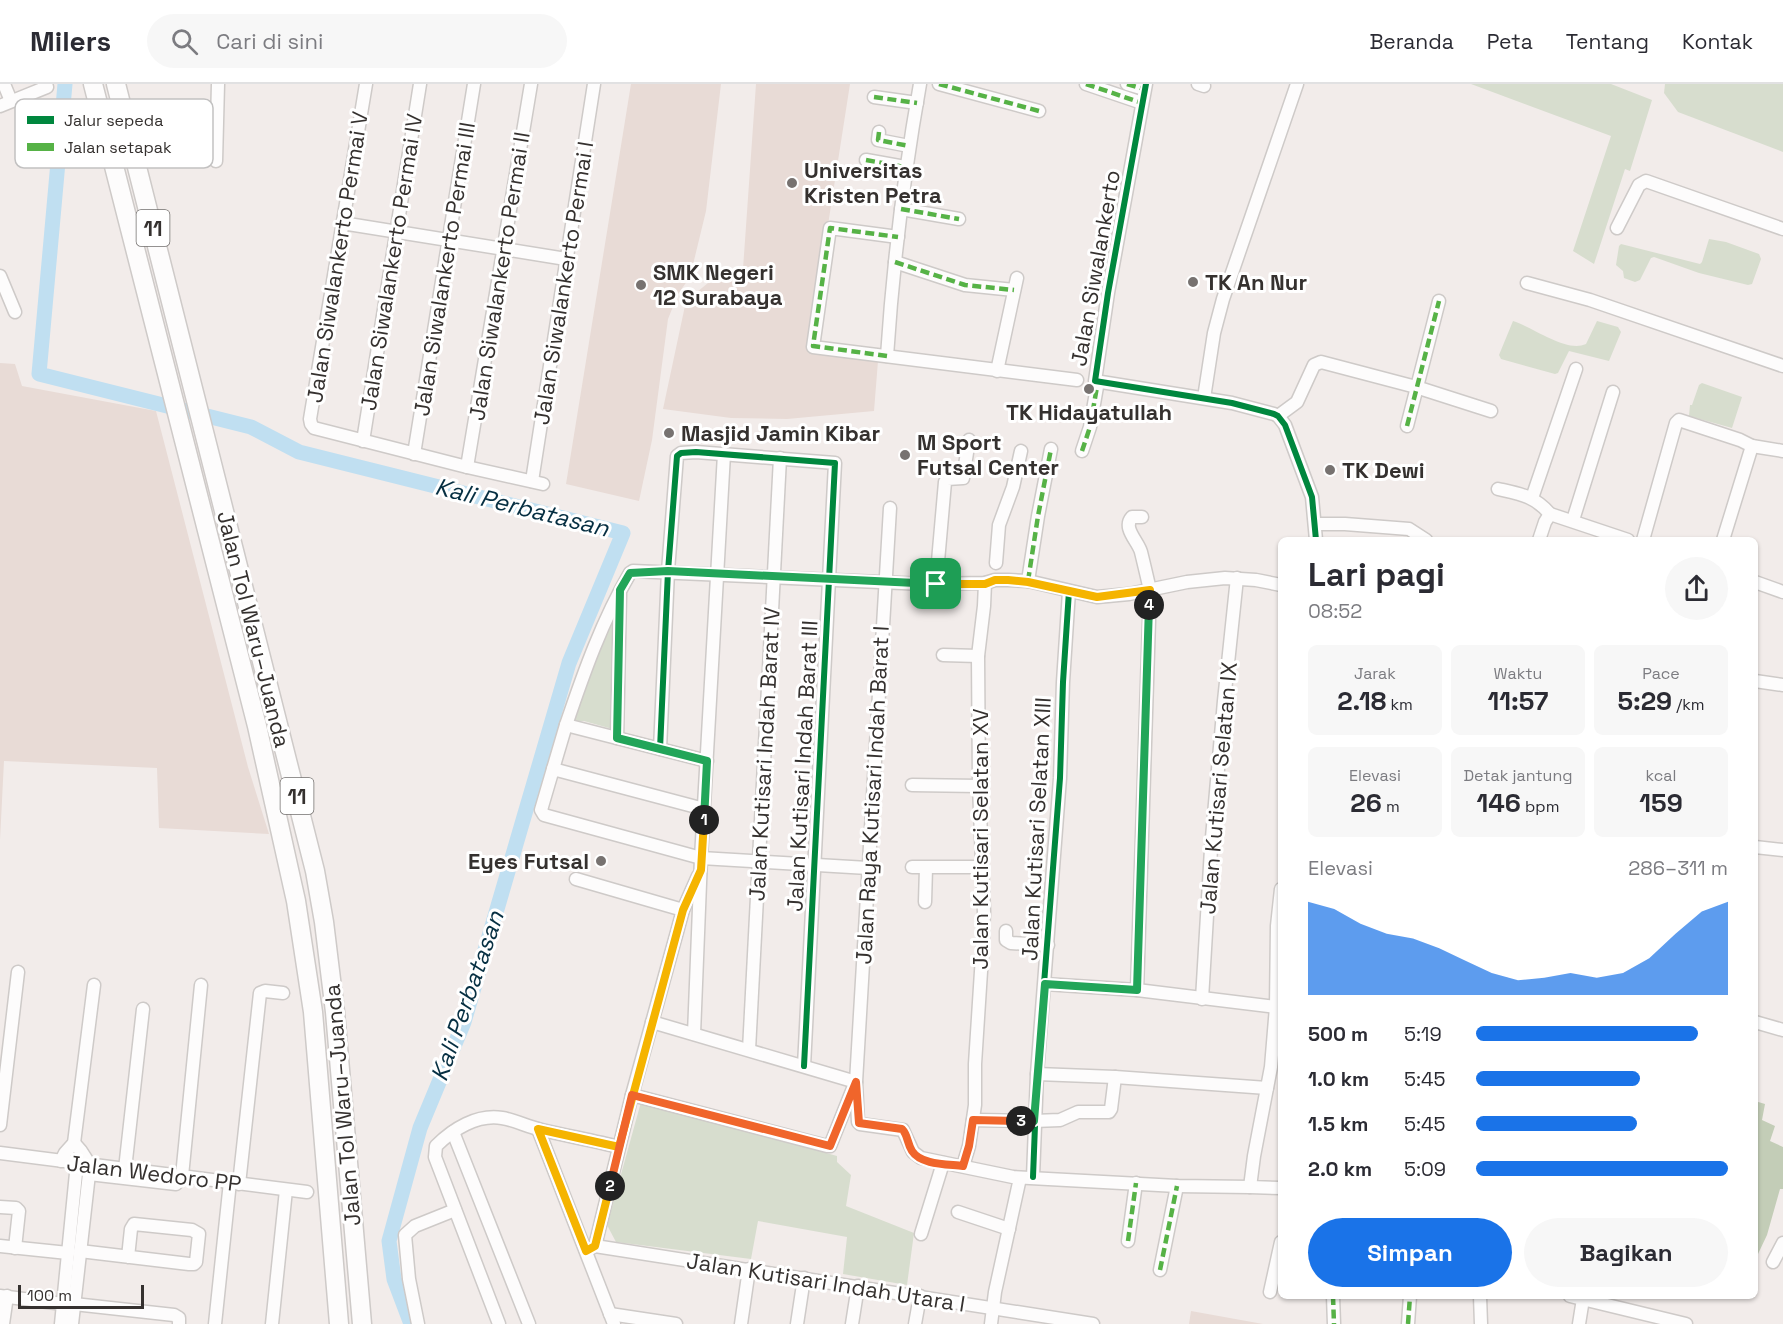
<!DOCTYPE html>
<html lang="id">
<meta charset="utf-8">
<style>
:root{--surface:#fff;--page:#f7f7f7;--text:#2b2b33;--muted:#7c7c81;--line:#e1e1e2;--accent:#1a73e8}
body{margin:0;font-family:"Space Grotesk",sans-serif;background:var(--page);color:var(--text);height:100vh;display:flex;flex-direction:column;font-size:22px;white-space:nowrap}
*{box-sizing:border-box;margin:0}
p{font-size:20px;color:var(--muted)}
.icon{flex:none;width:33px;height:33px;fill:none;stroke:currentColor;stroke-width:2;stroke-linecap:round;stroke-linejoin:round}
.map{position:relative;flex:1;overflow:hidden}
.details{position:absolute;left:1278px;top:453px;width:480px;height:762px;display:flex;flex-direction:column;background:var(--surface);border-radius:9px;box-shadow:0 2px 4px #0004}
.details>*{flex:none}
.scale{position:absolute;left:18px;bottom:15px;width:126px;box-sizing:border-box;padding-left:6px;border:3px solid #35312f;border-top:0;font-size:16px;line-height:21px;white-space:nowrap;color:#35312f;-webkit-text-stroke:4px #fff;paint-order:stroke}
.pin{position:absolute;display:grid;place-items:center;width:51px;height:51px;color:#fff;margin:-26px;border-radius:12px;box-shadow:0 3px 9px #0006}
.km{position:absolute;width:30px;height:30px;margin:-15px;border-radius:50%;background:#222;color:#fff;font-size:16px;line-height:30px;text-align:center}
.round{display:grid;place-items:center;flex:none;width:63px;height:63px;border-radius:32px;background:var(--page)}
.head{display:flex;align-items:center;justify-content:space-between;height:102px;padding:0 30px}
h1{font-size:33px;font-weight:700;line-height:45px}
.figures{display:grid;grid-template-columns:repeat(3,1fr);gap:9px;height:102px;padding:6px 30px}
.figures div{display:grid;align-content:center;border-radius:9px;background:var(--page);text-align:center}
.figures b{font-size:26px;font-weight:700}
.figures small{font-size:16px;font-weight:400}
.figures p{font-size:16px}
.chart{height:168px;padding:12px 30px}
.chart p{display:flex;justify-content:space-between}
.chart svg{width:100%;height:108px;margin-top:6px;fill:var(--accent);opacity:.7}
.primary-button{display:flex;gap:12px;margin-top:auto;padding:12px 30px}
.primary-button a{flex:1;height:69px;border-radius:36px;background:var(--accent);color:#fff;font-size:24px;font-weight:700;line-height:69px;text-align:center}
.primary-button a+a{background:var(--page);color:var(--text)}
ul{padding:0 30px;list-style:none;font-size:20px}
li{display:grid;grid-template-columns:96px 72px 1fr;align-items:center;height:45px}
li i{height:15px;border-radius:8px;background:var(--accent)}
header{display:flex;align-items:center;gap:36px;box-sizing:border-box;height:84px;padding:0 30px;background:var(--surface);border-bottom:2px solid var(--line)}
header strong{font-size:28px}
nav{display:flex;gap:33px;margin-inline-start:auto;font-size:21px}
.search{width:420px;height:54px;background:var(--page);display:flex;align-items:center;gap:15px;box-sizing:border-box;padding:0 21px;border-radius:33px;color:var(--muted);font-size:22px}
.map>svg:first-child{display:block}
.built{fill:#e8dbd6}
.green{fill:#d7ddce}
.forest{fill:#c3cdb7}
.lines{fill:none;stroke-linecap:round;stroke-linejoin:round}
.river{stroke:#c0dff1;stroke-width:15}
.minor-casing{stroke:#cecac8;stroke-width:15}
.highway-casing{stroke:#cecac8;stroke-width:21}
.minor{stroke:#fdfcfc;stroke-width:12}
.highway{stroke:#fdfcfc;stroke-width:18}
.quiet{stroke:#56b246;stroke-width:4.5;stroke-dasharray:9 4.5;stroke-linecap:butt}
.cycleway-casing{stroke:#fff;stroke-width:10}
.cycleway{stroke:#00873e;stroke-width:6}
.split-1-casing{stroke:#fff;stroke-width:12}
.split-2-casing{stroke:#fff;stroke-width:12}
.split-3-casing{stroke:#fff;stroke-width:12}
.split-4-casing{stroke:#fff;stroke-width:12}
.split-5-casing{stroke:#fff;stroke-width:12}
.split-1{stroke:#22a559;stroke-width:8}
.split-2{stroke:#f5b400;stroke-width:8}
.split-3{stroke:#f0652b;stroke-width:8}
.split-4{stroke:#22a559;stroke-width:8}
.split-5{stroke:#f5b400;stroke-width:8}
.poi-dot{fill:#777270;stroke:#fff;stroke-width:2}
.labels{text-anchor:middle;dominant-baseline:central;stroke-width:6;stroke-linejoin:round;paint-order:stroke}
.shield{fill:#fff;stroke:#726f6d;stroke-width:1.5}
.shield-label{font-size:21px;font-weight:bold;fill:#35312f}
.poi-label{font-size:22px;font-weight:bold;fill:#35312f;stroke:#fff;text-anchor:start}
.street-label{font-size:22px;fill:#35312f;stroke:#fff}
.water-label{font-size:24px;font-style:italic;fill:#062f42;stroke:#fff}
.key{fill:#fff;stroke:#c2c1c1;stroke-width:1.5}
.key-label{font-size:16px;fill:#35312f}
</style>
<header>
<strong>Milers</strong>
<div class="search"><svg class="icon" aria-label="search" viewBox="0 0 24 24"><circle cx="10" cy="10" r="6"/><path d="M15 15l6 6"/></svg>Cari di sini</div>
<nav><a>Beranda</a><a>Peta</a><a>Tentang</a><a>Kontak</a></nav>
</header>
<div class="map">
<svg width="1783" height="1240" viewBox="0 0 1783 1240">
<rect width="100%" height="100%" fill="#f2ecea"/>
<g class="built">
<path d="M 631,0 L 721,0 L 706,127 L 690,193 L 678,210 L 668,235 L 652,356 L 639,417 L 566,400 Z"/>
<path d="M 756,0 L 850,0 L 808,269 L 878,277 L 874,327 L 787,335 L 731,334 L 663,325 L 686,217 L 708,199 L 743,185 Z"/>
<path d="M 0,279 L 15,280 L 22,302 L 156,327 L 248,683 L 269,750 L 159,744 L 157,684 L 4,677 L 0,756 Z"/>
<path d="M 1191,1227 L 1263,1240 L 1189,1240 Z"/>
</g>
<g class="green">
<path d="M 1471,0 L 1611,0 L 1652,16 L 1630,87 L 1625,85 L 1594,180 L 1573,167 L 1611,52 Z"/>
<path d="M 1665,0 L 1783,0 L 1783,68 L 1678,28 L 1664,9 Z"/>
<path d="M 1709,155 L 1726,158 L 1759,170 L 1761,175 L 1752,200 L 1748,201 L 1699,189 L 1654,173 L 1651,174 L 1640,196 L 1635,198 L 1624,194 L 1623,187 L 1616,181 L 1619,162 L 1621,160 L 1700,180 L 1702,178 Z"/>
<path d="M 1513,237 C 1533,243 1566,269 1586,260 L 1597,237 L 1618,243 L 1621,248 L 1609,277 L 1569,267 L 1558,289 L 1555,290 L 1501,275 L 1499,271 Z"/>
<path d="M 1702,299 L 1742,313 L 1732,344 L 1689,332 L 1690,321 L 1692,321 L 1699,301 Z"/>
<path d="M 616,521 L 616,646 L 584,637 L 572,638 Z"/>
<path d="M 641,1018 L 837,1072 L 837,1078 L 851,1091 L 846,1122 L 914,1149 L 907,1201 L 843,1190 L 847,1153 L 758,1137 L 751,1175 L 616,1158 L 607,1141 Z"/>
</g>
<path class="forest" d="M 1755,1017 L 1765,1020 L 1762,1036 L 1775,1042 L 1770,1057 L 1783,1063 L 1783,1105 L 1780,1105 L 1767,1151 L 1758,1170 L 1755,1169 Z"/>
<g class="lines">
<path class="river" d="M 65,0 L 39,290 L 251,343 L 299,368 L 623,449 L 569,579 L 464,938 L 420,1044 L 389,1157 L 394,1195 L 411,1240"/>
<g class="minor-casing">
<g id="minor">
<path d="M 4,0 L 11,17"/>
<path d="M 366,0 L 310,335 L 311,340 L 314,344 L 467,383 L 543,400"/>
<path d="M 939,0 L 1039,27"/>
<path d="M 1086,0 L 1142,19"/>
<path d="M 1127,0 L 1144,5"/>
<path d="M 1146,0 L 1108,209 L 1095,297 L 1232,319 L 1274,330 L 1278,332 L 1285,341 L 1312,413 L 1316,456"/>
<path d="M 1198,0 L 1204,2"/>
<path d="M 874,13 L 917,19"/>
<path d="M 0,22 L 47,3"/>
<path d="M 879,48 L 878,56 L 909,62"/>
<path d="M 866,76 L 905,83"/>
<path d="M 216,77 L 218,0"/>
<path d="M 901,125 L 959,135"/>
<path d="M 342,139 L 566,175"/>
<path d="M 1617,144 L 1639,101 L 1646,97 L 1783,145"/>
<path d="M 898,153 L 830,144 L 813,263 L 1077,296"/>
<path d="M 895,178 L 965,201 L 1014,206"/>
<path d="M 0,192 L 15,228"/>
<path d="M 1527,199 L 1590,216 L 1783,282"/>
<path d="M 887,272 C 893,181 904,90 920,0"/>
<path d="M 997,287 L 1017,194"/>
<path d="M 1204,314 L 1214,249 L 1223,215 L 1297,0"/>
<path d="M 1278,332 L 1297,318 L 1314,281 L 1321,278 L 1416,303 L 1491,327"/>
<path d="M 1407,342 L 1439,217"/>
<path d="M 363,357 L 420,0"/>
<path d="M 1082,367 L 1090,343 L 1098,297"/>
<path d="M 414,370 L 474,0"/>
<path d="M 467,383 L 531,0"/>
<path d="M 532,397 L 594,0"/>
<path d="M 1498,405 C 1520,410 1535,412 1550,430"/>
<path d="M 1532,414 L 1576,285"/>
<path d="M 890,424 L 856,998 L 858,1038 L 860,1040 L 903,1046 L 913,1068 L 921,1074 L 1013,1093 L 1177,1102 L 1250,1103"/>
<path d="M 1550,430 L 1628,456"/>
<path d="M 1573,436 L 1613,308"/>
<path d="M 1315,440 L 1345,440 L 1409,445 L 1426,456"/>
<path d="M 1539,456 L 1545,438 L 1550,430"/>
<path d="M 1643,456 L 1676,339 L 1679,336 L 1740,356 L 1752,362 L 1783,367"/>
<path d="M 1723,456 L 1752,362"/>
<path d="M 996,479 L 999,441 L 1013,403 L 1021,367"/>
<path d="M 1028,497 L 1038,432 L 1051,365"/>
<path d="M 1755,498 L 1783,508"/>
<path d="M 936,500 L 945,398 L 947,395 L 963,394 L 969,356"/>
<path d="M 943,571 L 978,572"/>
<path d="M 1755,597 L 1783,601"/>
<path d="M 566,641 C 584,588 602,537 630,489 L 633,487 L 924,500 L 985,499 L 995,496 L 1008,496 L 1028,497 L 1097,513 L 1129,510 L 1187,498 L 1225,494 L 1256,496 L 1281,501"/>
<path d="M 617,654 L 620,510"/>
<path d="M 660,665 L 668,487 L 677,372 L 681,369 L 696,368 L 835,379 L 804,982"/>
<path d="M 553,685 L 566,641 L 707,677"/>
<path d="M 912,701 L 979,702"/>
<path d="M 704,725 L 553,685 L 541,726 L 544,731 L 701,774 L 868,784"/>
<path d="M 1755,763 L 1783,766"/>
<path d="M 912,783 L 982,783"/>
<path d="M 576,795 L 683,826"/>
<path d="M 1281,805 L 1277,842 L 1276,923 L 1271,983 L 1254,1072 L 1250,1103 L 1281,1104"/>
<path d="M 925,818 L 926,784"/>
<path d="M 1006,847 L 1006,856 L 1011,859 L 1048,861"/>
<path d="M 1045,900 L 1137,906 L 1276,923"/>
<path d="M 1137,906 L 1150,506 C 1147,493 1144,480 1141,468 C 1138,457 1122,444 1132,433 L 1142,433"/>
<path d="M 1202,915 L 1211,765 L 1224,617 L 1237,494"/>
<path d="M 652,938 L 856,998"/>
<path d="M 1755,938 L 1783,946"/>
<path d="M 694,950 L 701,774 L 724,370"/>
<path d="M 749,966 L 780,374"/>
<path d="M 1037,990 L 1115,993 L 1267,1004"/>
<path d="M 632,1011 L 827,1062 L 830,1062 L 854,1002"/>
<path d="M 973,1036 L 1034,1037 L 1060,1036 L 1078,1028 L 1109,1028 L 1111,1025 L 1115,993"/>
<path d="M 0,1041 L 18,888"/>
<path d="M 538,1045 L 614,1240"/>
<path d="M 453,1048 L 529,1240"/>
<path d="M 0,1069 L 307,1108"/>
<path d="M 61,1077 L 65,1069 L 74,1059 L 94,901"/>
<path d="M 963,1082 L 969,1062 L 975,1021 L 975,980 L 982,872 L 984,828 L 979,702 L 978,572 L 984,522 L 985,499"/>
<path d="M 125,1085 L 143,925"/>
<path d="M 89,1090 L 176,1100"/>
<path d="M 182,1092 L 201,901"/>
<path d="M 1033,1093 L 1037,990 L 1060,694 L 1063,598 L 1069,507"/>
<path d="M 239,1100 L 260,909 L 265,907 L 283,909"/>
<path d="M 0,1123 L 16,1124 L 19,1127 L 15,1164"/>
<path d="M 958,1128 L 1009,1145"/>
<path d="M 921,1150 L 943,1079"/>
<path d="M 1128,1157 L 1136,1099"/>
<path d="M 0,1162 L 68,1169"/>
<path d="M 595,1162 L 1093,1240"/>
<path d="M 80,1167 L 189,1180 L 194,1180 L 196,1178 L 199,1150 L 192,1146 L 134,1140 L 131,1145 L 128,1173"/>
<path d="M 586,1167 L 595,1162 L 632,1011 L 677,848 L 683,826 L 698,792"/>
<path d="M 1773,1178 L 1783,1159"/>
<path d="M 1160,1186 L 1177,1102"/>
<path d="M 1270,1208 L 1281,1158"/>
<path d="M 0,1212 L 63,1220"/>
<path d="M 1333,1212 L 1334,1240"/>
<path d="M 1480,1212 L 1481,1240"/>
<path d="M 1570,1212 L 1686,1240"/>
<path d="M 74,1220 L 174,1231 L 179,1234 L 179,1240"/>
<path d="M 610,1230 L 676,1240"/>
<path d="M 3,1240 L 7,1212"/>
<path d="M 61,1240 L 77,1079"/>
<path d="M 72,1240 L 90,1081 L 81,1067 L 74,1059"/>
<path d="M 215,1240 L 230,1098"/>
<path d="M 272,1240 L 286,1106"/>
<path d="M 418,1240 L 409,1195 L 405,1151 L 415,1142 L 455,1126"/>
<path d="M 499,1240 L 435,1073 L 436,1062 C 453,1045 477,1030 502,1034 C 515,1036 528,1043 542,1046 C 568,1052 594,1057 619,1063"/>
<path d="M 741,1240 L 749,1185"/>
<path d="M 797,1240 L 804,1194"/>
<path d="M 852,1240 L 858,1202"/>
<path d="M 915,1240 L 920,1212"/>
<path d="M 991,1240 L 995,1208 L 1020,1094"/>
<path d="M 1408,1240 L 1410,1212"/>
<path d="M 1579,1240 L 1583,1215"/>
</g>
</g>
<g class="highway-casing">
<g id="highway">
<path d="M 93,0 L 257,642 L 296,817 L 313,928 L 339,1240"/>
<path d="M 116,0 L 315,787 L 324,838 L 335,928 L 362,1240"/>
</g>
</g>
<use href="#minor" class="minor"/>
<use href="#highway" class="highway"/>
<g class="quiet">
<path d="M 939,0 L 1039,27"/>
<path d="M 1086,0 L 1142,19"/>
<path d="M 1127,0 L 1144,5"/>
<path d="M 874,13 L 917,19"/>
<path d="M 879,48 L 878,56 L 909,62"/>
<path d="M 866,76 L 905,83"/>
<path d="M 901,125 L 959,135"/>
<path d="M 895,178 L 965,201 L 1014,206"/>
<path d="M 887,272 L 813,262 L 830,144 L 898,153"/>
<path d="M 1407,342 L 1439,217"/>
<path d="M 1082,367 L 1090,343 L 1098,297"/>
<path d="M 1028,497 L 1038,432 L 1051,365"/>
<path d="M 1128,1157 L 1136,1099"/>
<path d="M 1160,1186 L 1177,1102"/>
<path d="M 1333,1212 L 1334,1240"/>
<path d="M 1408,1240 L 1410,1212"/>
</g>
<g class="cycleway-casing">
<g id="cycleway">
<path d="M 1146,0 L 1108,209 L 1095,297 L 1232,319 L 1274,330 L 1278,332 L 1285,341 L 1312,413 L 1316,456"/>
<path d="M 660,665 L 668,487 L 677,372 L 681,369 L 696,368 L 835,379 L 804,982"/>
<path d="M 1033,1093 L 1037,990 L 1060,694 L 1063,598 L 1069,507"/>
</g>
</g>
<use href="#cycleway" class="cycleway"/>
</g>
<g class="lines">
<g class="split-1-casing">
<path id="split-1" d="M 704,736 L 707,677 L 617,654 L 620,506 L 630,489 L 668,487 L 936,500"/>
</g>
<g class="split-2-casing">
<path id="split-2" d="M 610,1102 L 595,1162 L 586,1167 L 538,1045 L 619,1063 L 683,826 L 701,786 L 704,736"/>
</g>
<g class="split-3-casing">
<path id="split-3" d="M 610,1102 L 632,1011 L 830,1062 L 856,998 L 859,1039 L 902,1045 C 908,1051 907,1059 912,1067 C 921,1081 947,1080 963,1082 L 969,1062 L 973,1036 L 1021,1037"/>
</g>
<g class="split-4-casing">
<path id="split-4" d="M 1021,1037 L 1034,1037 L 1045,900 L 1137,906 L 1149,521"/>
</g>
<g class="split-5-casing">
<path id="split-5" d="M 936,500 L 985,500 L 995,496 L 1008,496 L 1028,498 L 1097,513 L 1150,506 L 1149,521"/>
</g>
<use href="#split-1" class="split-1"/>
<use href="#split-2" class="split-2"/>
<use href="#split-3" class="split-3"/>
<use href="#split-4" class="split-4"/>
<use href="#split-5" class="split-5"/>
</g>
<g class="poi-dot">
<circle cx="792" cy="99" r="6"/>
<circle cx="1193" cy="198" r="6"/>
<circle cx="641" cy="201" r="6"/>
<circle cx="1089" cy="305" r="6"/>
<circle cx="669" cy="349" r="6"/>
<circle cx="905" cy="371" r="6"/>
<circle cx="1330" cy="386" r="6"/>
<circle cx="601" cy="777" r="6"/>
</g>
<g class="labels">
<g class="shield">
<rect x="136.5" y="126" width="33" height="36" rx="4.5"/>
<rect x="280.5" y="694" width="33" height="36" rx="4.5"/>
</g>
<g class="shield-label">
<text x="153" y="144">11</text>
<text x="297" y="712">11</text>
</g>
<g class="poi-label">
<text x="804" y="86">Universitas<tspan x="804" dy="25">Kristen Petra</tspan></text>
<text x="653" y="188">SMK Negeri<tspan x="653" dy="25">12 Surabaya</tspan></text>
<text x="1205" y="198">TK An Nur</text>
<text x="1089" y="328" text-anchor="middle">TK Hidayatullah</text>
<text x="681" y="349">Masjid Jamin Kibar</text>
<text x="917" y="358">M Sport<tspan x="917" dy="25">Futsal Center</tspan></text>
<text x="1342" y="386">TK Dewi</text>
<text x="589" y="777" text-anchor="end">Eyes Futsal</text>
</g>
<g class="street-label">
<text transform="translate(337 173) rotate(-81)">Jalan Siwalankerto Permai V</text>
<text transform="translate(391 178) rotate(-81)">Jalan Siwalankerto Permai IV</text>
<text transform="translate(1095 184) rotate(-80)">Jalan Siwalankerto</text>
<text transform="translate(444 185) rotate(-81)">Jalan Siwalankerto Permai III</text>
<text transform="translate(499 192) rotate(-81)">Jalan Siwalankerto Permai II</text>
<text transform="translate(563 199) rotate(-81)">Jalan Siwalankerto Permai I</text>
<text transform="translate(254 545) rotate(76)">Jalan Tol Waru–Juanda</text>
<text transform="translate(764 670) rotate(-87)">Jalan Kutisari Indah Barat IV</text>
<text transform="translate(802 682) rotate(-87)">Jalan Kutisari Indah Barat III</text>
<text transform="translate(1218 704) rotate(-85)">Jalan Kutisari Selatan IX</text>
<text transform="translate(872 711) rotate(-87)">Jalan Raya Kutisari Indah Barat I</text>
<text transform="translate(1036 745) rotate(-87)">Jalan Kutisari Selatan XIII</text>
<text transform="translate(980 755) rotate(-90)">Jalan Kutisari Selatan XV</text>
<text transform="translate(342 1021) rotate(-95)">Jalan Tol Waru–Juanda</text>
<text transform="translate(154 1089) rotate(7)">Jalan Wedoro PP</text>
<text transform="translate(826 1198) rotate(9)">Jalan Kutisari Indah Utara I</text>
</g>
<g class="water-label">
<text transform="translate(522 423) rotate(14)">Kali Perbatasan</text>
<text transform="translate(467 912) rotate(-71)">Kali Perbatasan</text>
</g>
</g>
<rect x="15" y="15" width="198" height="69" rx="9" class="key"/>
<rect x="27" y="32" width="27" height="8" fill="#00873e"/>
<rect x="27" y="59" width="27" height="8" fill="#56b246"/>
<g class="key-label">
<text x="64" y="42">Jalur sepeda</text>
<text x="64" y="69">Jalan setapak</text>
</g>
</svg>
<div class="scale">100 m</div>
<div class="pin" style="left:936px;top:500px;background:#1e9e55"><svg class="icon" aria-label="arrive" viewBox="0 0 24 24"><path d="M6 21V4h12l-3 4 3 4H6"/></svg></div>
<b class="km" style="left:704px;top:736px">1</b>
<b class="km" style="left:610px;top:1102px">2</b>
<b class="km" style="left:1021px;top:1037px">3</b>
<b class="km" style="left:1149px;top:521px">4</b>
<section class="details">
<div class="head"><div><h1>Lari pagi</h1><p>08:52</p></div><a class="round"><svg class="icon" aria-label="share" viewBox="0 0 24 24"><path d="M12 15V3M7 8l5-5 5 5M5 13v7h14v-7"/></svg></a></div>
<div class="figures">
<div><p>Jarak</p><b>2.18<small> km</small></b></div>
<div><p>Waktu</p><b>11:57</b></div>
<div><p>Pace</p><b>5:29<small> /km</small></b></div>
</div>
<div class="figures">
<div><p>Elevasi</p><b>26<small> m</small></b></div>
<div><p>Detak jantung</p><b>146<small> bpm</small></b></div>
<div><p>kcal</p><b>159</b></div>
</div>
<div class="chart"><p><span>Elevasi</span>286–311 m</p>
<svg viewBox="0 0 160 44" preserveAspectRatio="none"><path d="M0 44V6L10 9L20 15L30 19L40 21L50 25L60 30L70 35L80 38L90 37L100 35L110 37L120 35L130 29L140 19L150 10L160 6V44z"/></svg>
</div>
<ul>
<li><b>500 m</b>5:19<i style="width:88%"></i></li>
<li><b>1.0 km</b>5:45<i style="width:65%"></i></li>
<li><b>1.5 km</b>5:45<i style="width:64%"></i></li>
<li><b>2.0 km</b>5:09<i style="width:100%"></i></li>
</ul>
<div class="primary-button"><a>Simpan</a><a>Bagikan</a></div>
</section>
</div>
